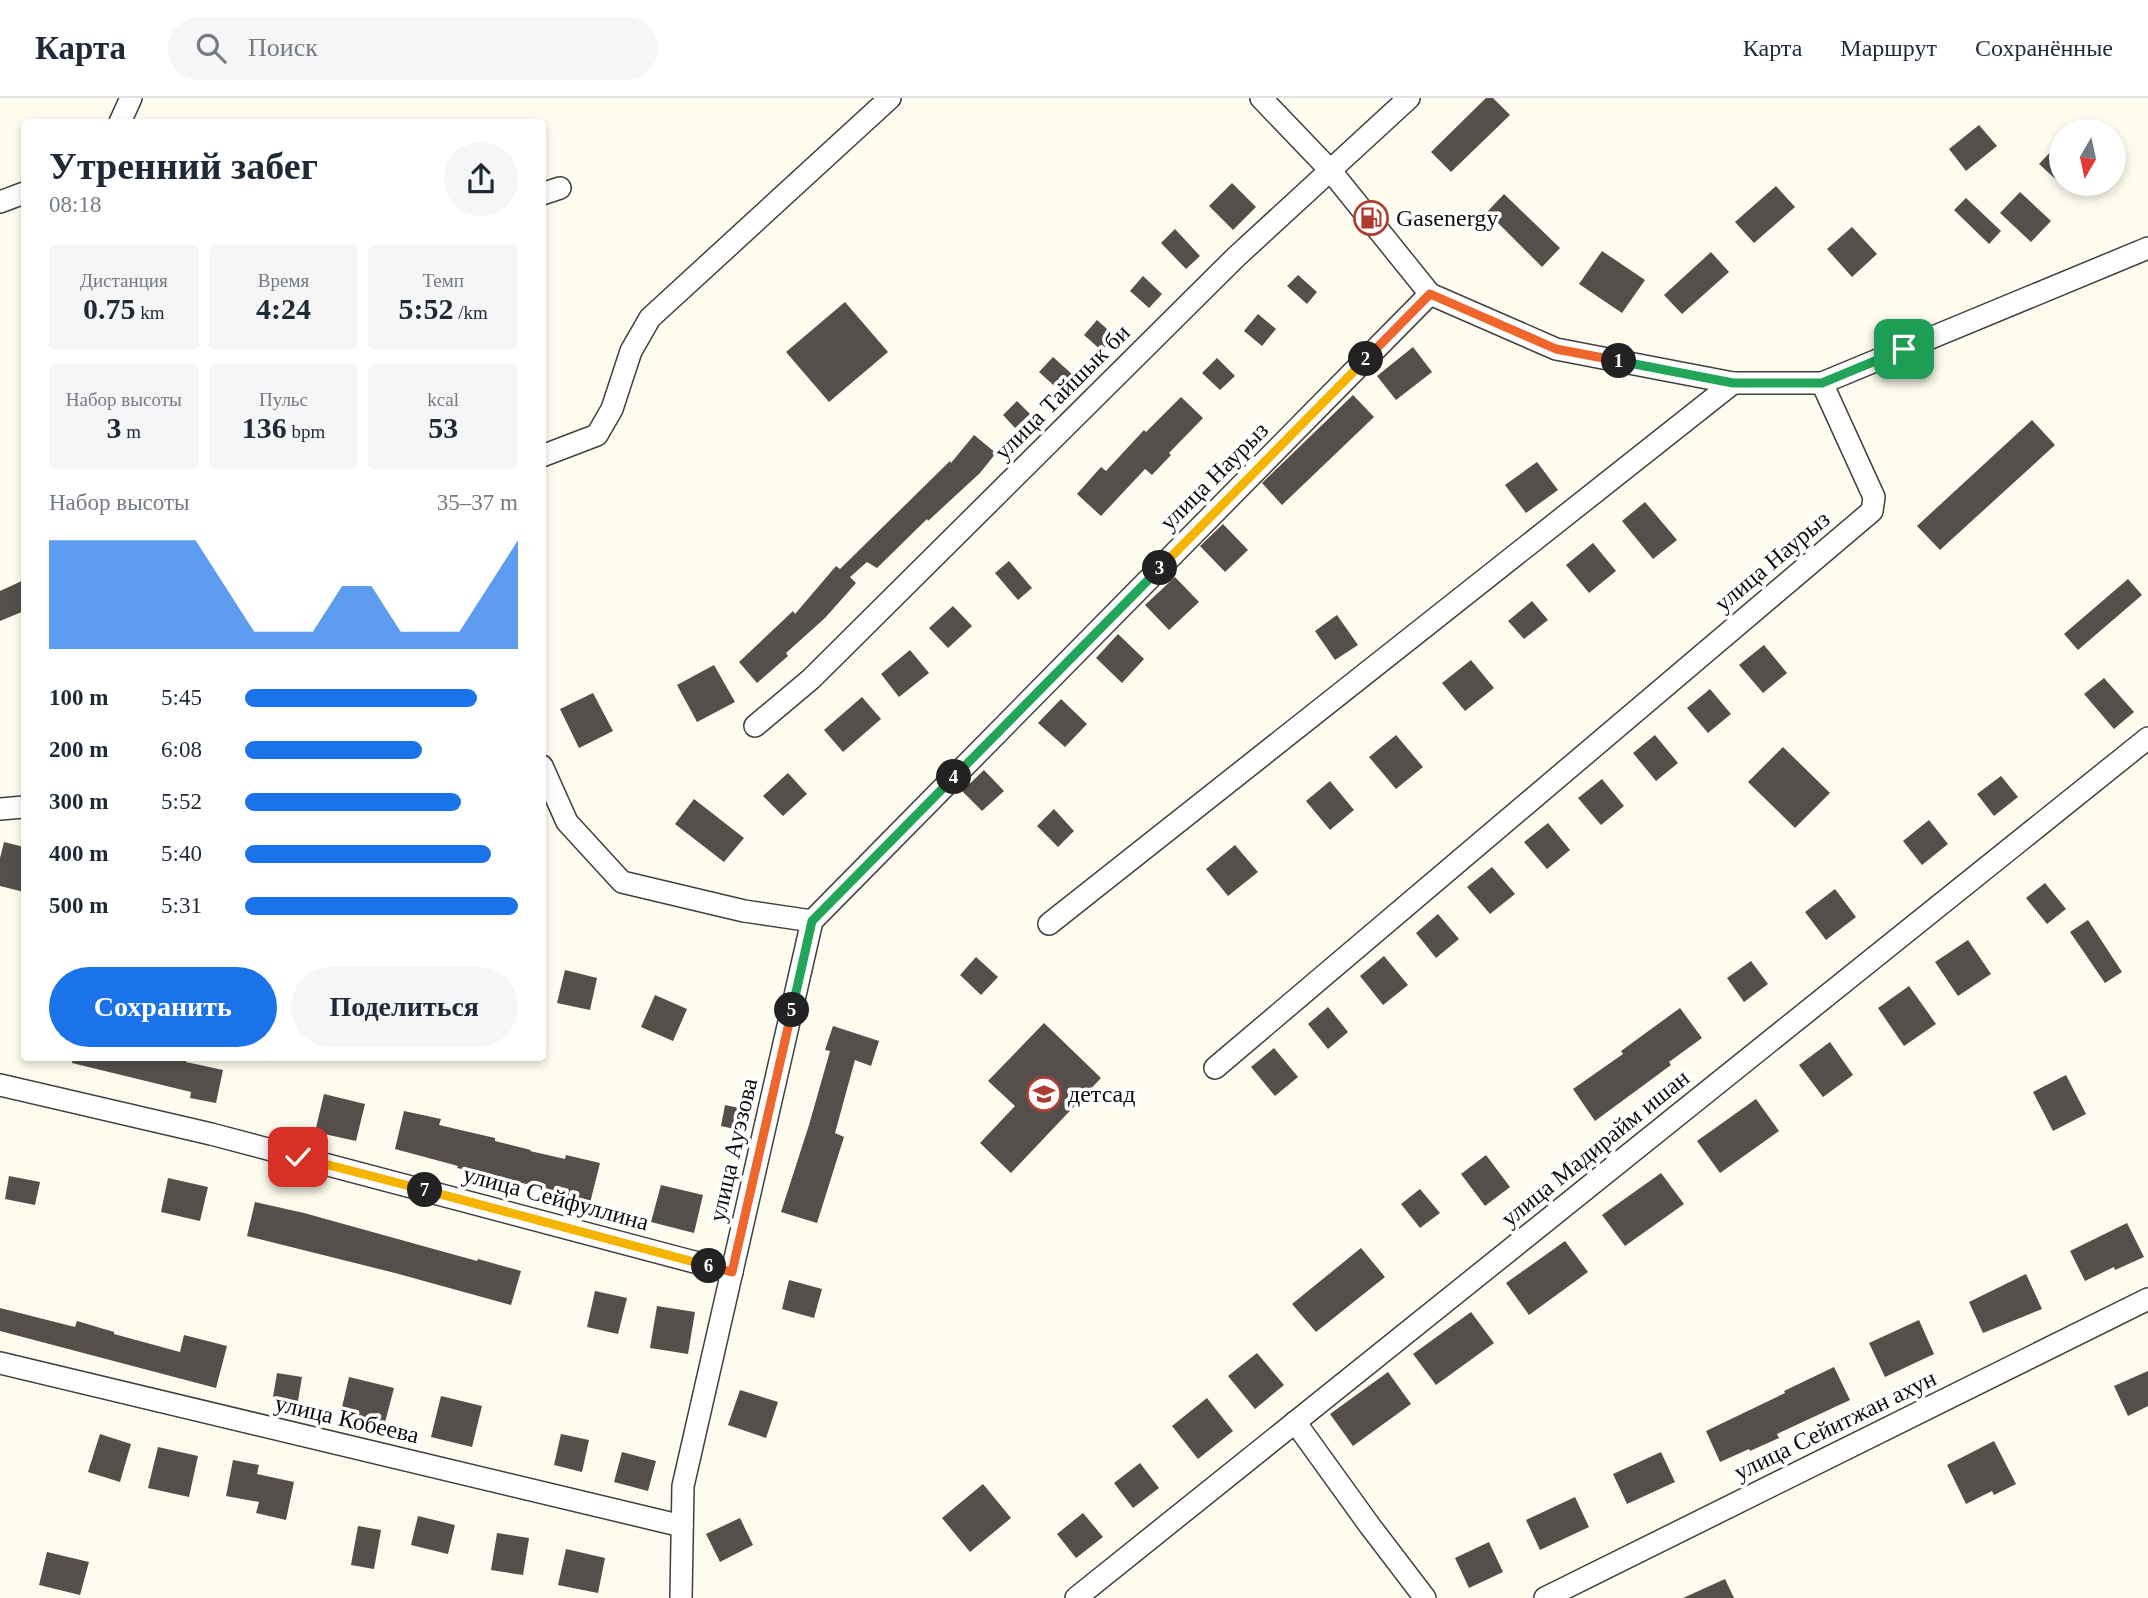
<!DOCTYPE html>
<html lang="ru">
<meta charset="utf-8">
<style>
:root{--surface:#fff;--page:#f6f6f7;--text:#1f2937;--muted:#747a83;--line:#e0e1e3;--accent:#1a73e8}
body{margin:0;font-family:"Times New Roman",serif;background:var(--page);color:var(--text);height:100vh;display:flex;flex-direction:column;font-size:26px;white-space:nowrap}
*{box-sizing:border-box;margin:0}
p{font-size:23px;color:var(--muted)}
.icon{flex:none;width:38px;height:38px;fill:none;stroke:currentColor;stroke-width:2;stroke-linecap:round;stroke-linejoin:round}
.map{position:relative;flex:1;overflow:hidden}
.drawer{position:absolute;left:21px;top:21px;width:525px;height:942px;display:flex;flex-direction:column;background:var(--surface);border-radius:7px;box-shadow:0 4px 10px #0003}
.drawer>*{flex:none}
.needle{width:46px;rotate:189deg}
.fabs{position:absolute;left:2049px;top:21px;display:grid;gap:14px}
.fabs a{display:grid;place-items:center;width:77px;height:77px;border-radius:50%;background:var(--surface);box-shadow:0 4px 10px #0003;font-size:35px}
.pin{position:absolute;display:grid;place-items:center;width:60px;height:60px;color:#fff;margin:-30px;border-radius:14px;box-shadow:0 4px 10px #0006}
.km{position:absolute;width:35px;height:35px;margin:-18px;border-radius:50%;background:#222;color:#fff;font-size:19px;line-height:35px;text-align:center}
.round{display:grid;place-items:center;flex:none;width:74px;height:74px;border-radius:37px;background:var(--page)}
.summary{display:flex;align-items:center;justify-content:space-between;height:119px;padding:0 28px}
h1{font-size:38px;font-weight:700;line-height:52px}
.metrics{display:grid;grid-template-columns:repeat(3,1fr);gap:10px;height:119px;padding:7px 28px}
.metrics div{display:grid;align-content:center;border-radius:7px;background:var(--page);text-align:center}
.metrics b{font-size:30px;font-weight:700}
.metrics small{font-size:19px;font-weight:400}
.metrics p{font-size:19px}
.chart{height:196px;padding:14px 28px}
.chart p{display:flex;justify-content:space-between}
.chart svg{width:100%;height:126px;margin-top:7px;fill:var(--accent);opacity:.7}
.button{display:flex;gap:14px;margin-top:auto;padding:14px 28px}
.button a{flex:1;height:80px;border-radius:42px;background:var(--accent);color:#fff;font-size:28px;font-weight:700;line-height:80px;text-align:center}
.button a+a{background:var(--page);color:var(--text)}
ul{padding:0 28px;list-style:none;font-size:23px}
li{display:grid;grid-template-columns:112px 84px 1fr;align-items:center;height:52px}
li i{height:18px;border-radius:9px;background:var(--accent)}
header{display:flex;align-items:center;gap:42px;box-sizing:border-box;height:98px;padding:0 35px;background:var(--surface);border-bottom:2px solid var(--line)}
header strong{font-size:33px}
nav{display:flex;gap:38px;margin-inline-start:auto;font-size:24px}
.search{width:490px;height:63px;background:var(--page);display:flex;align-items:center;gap:18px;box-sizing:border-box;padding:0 24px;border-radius:38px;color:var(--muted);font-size:26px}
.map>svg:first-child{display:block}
.building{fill:#544f4a}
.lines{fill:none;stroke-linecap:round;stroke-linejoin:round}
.street-casing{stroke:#404040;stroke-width:24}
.street{stroke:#fff;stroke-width:21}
.split-1-casing{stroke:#fff;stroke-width:14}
.split-2-casing{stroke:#fff;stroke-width:14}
.split-3-casing{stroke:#fff;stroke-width:14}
.split-4-casing{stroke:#fff;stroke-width:14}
.split-5-casing{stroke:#fff;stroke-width:14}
.split-6-casing{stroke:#fff;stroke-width:14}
.split-7-casing{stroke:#fff;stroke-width:14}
.split-8-casing{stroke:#fff;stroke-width:14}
.split-1{stroke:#22a559;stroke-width:9}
.split-2{stroke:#f0652b;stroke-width:9}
.split-3{stroke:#f5b400;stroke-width:9}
.split-4{stroke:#22a559;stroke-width:9}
.split-5{stroke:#22a559;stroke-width:9}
.split-6{stroke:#f0652b;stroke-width:9}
.split-7{stroke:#f5b400;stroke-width:9}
.split-8{stroke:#f5b400;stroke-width:9}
.labels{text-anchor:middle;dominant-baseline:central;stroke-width:7;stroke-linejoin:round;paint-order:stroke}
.poi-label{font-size:24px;fill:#0d0d0d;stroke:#fff;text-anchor:start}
.street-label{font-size:24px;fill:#0d0d0d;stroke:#fff}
</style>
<header>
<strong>Карта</strong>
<div class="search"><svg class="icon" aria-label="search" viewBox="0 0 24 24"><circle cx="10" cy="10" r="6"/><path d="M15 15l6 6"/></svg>Поиск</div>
<nav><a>Карта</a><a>Маршрут</a><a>Сохранённые</a></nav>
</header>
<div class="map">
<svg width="2148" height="1500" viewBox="0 0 2148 1500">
<rect width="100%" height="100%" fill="#fdfcee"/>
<g class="building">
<path d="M 1486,0 L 1493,0 L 1510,17 L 1451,74 L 1431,54 Z"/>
<path d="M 1979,27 L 1997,48 L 1966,73 L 1949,51 Z"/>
<path d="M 2062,42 L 2062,87 L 2039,66 Z"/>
<path d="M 1232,85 L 1256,109 L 1233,132 L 1209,108 Z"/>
<path d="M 1776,88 L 1795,109 L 1754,145 L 1735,124 Z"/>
<path d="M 2020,94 L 2051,123 L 2031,144 L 2000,115 Z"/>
<path d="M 1504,96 L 1560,150 L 1542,169 L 1487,114 Z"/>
<path d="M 1966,100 L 2001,133 L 1989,146 L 1954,112 Z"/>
<path d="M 1852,129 L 1877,156 L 1852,179 L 1827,151 Z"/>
<path d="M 1175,131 L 1200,158 L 1186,171 L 1161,145 Z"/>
<path d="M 1602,153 L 1645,182 L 1622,215 L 1579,186 Z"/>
<path d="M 1711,154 L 1729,174 L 1682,216 L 1664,197 Z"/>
<path d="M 1298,177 L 1317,194 L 1307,206 L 1287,188 Z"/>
<path d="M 1143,178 L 1162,196 L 1149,210 L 1130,193 Z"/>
<path d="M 845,204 L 888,254 L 829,304 L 786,254 Z"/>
<path d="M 1258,216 L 1276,231 L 1262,248 L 1244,233 Z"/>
<path d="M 1097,222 L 1115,238 L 1102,253 L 1084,237 Z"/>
<path d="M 1413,249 L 1432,274 L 1396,302 L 1377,278 Z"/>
<path d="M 1053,259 L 1074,278 L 1060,293 L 1039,274 Z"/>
<path d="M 1217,260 L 1235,278 L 1220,292 L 1202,275 Z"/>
<path d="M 1353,297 L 1374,319 L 1282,407 L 1262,385 Z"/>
<path d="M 1181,299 L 1203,320 L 1169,355 L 1171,357 L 1152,377 L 1145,371 L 1101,418 L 1077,396 L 1101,369 L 1106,373 L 1144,332 L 1146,334 Z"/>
<path d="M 1017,303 L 1030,316 L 1015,330 L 1003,317 Z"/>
<path d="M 2032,322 L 2055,347 L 1940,452 L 1917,428 Z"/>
<path d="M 974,337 L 996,355 L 980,375 L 928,423 L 927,421 L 877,470 L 867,464 L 850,479 L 856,485 L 825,520 L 786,555 L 788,558 L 757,585 L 739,564 L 793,513 L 795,516 L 836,468 L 840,471 L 950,363 L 951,365 Z"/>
<path d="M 1537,364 L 1558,392 L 1526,415 L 1505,387 Z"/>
<path d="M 1645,404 L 1677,442 L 1653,461 L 1622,423 Z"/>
<path d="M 1223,426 L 1248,452 L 1225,474 L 1200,448 Z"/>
<path d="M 1593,445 L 1616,473 L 1589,495 L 1566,467 Z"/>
<path d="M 1009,463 L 1032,490 L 1018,502 L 995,475 Z"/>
<path d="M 1175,479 L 1199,504 L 1169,532 L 1145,507 Z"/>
<path d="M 2128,481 L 2142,497 L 2078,552 L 2064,536 Z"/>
<path d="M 24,482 L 24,513 L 0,523 L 0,493 Z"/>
<path d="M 1532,503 L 1548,522 L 1524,541 L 1508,523 Z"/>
<path d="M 953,508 L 972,528 L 948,550 L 929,530 Z"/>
<path d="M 1337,517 L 1358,547 L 1335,562 L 1315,533 Z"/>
<path d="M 1118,536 L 1144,561 L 1122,585 L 1096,560 Z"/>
<path d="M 1764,547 L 1787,575 L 1763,595 L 1739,567 Z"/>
<path d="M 910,552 L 929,575 L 899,599 L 881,576 Z"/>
<path d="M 1471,562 L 1494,590 L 1465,613 L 1442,585 Z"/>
<path d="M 714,567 L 735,604 L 697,624 L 677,587 Z"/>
<path d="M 2104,580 L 2134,614 L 2114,631 L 2084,596 Z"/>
<path d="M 1710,591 L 1731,616 L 1708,635 L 1687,610 Z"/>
<path d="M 593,595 L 613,633 L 579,650 L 560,611 Z"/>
<path d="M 862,599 L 881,621 L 843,654 L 824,632 Z"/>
<path d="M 1061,601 L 1087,626 L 1065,649 L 1038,625 Z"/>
<path d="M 1396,637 L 1423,669 L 1396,691 L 1369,659 Z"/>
<path d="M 1655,637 L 1678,665 L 1656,683 L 1633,655 Z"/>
<path d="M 1783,649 L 1830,695 L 1795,730 L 1748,684 Z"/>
<path d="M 984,672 L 1004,693 L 982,713 L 962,693 Z"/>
<path d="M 788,675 L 807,696 L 783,718 L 763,698 Z"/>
<path d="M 2001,678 L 2018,699 L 1994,718 L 1977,696 Z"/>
<path d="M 1602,681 L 1624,708 L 1601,727 L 1578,700 Z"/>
<path d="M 1330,683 L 1354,712 L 1330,732 L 1306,703 Z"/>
<path d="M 694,701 L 744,740 L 724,764 L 675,726 Z"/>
<path d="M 1054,711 L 1074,733 L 1058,749 L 1037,728 Z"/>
<path d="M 1929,722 L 1948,746 L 1922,767 L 1903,743 Z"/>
<path d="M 1548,725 L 1570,752 L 1547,771 L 1524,744 Z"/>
<path d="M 4,744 L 24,749 L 24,794 L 0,788 L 0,760 Z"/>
<path d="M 1235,747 L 1258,774 L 1228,798 L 1206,771 Z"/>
<path d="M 1492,769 L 1515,796 L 1490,816 L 1467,789 Z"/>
<path d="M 2045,785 L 2066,811 L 2047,826 L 2026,800 Z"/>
<path d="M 1835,791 L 1856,819 L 1826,842 L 1805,814 Z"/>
<path d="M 1438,816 L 1459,841 L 1436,860 L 1416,835 Z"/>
<path d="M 2088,822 L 2122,874 L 2105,885 L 2070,834 Z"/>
<path d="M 1968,842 L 1991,876 L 1958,898 L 1935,864 Z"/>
<path d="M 1384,858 L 1408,887 L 1383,907 L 1360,878 Z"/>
<path d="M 976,859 L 998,879 L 981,897 L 960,877 Z"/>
<path d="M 1751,863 L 1768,886 L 1744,904 L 1727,880 Z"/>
<path d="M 565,872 L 597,880 L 590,912 L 557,905 Z"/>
<path d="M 1909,888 L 1936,926 L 1904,948 L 1878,910 Z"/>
<path d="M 655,897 L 687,911 L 673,943 L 641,929 Z"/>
<path d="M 1328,909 L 1348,934 L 1328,951 L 1308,926 Z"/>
<path d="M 1680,910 L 1702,940 L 1669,964 L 1671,967 L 1595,1023 L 1573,991 L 1623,956 L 1621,953 Z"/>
<path d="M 1044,925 L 1101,980 L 1011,1075 L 980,1045 L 1015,1008 L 988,983 Z"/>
<path d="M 833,928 L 879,943 L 871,968 L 855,962 L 835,1035 L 844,1039 L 817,1125 L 781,1114 L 809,1027 L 830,953 L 825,952 Z"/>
<path d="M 1830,944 L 1853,977 L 1823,999 L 1799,967 Z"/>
<path d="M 1274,950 L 1298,979 L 1275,998 L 1251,969 Z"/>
<path d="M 73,959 L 187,959 L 186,964 L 223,972 L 216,1005 L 190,1000 L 191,994 L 72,965 Z"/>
<path d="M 2066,977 L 2086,1016 L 2053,1033 L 2033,994 Z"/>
<path d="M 324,996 L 365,1006 L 356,1043 L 315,1034 Z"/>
<path d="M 1756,1001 L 1779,1033 L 1720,1075 L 1697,1043 Z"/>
<path d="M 725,1007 L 749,1012 L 744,1033 L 721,1028 Z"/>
<path d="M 404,1013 L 441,1021 L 439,1027 L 495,1040 L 495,1043 L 531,1052 L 530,1053 L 565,1061 L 566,1057 L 600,1065 L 590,1105 L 556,1096 L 557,1093 L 457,1070 L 458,1068 L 395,1051 Z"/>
<path d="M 1486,1057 L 1510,1089 L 1485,1108 L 1461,1076 Z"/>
<path d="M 1661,1075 L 1684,1106 L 1625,1148 L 1602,1117 Z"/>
<path d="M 9,1078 L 40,1084 L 35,1107 L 5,1101 Z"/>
<path d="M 168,1080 L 208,1089 L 200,1123 L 161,1114 Z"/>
<path d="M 661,1087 L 703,1097 L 694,1135 L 651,1124 Z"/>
<path d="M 1420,1091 L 1440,1115 L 1420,1130 L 1401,1106 Z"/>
<path d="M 255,1104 L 304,1115 L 477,1163 L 478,1161 L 521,1173 L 511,1207 L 395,1175 L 247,1138 Z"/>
<path d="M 2127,1125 L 2144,1159 L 2115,1172 L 2114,1169 L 2085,1183 L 2070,1153 Z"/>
<path d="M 1565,1143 L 1588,1174 L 1529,1217 L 1506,1185 Z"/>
<path d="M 1361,1150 L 1385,1179 L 1316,1234 L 1292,1206 Z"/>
<path d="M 2026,1176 L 2042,1211 L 1983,1235 L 1969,1204 Z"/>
<path d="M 789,1182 L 822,1191 L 814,1220 L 782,1211 Z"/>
<path d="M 595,1193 L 627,1200 L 618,1236 L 587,1229 Z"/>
<path d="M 657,1208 L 695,1214 L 688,1256 L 650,1250 Z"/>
<path d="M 0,1210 L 75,1229 L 77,1223 L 114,1234 L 114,1236 L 180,1254 L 184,1237 L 227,1248 L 216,1290 L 0,1233 Z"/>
<path d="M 1471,1214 L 1494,1245 L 1436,1287 L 1413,1256 Z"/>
<path d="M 1919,1222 L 1934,1256 L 1885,1279 L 1869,1245 Z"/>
<path d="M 1257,1255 L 1284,1287 L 1255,1311 L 1228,1278 Z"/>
<path d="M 1834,1269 L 1850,1302 L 1777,1336 L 1779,1340 L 1750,1353 L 1749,1351 L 1720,1364 L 1706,1333 L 1785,1295 L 1784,1293 Z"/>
<path d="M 2148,1273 L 2148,1308 L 2128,1318 L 2114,1288 Z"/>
<path d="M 1388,1274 L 1411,1306 L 1353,1348 L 1330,1316 Z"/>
<path d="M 277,1275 L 302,1279 L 298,1303 L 273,1299 Z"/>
<path d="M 349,1279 L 394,1290 L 384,1328 L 340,1318 Z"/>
<path d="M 740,1292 L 778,1304 L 766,1340 L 728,1327 Z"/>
<path d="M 441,1298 L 482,1308 L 472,1349 L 431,1339 Z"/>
<path d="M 1207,1300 L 1233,1333 L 1198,1361 L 1172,1328 Z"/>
<path d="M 100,1336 L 131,1346 L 120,1384 L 88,1374 Z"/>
<path d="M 561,1336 L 589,1342 L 582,1374 L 554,1367 Z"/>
<path d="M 1994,1343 L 2016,1386 L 1994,1397 L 1992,1393 L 1966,1406 L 1947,1367 Z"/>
<path d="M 158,1349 L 198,1358 L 189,1399 L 148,1390 Z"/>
<path d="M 622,1354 L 656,1363 L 648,1393 L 614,1384 Z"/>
<path d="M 1661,1354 L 1675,1384 L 1627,1406 L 1613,1376 Z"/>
<path d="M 233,1362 L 259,1367 L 257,1376 L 294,1384 L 286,1422 L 256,1415 L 259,1404 L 226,1398 Z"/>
<path d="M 1140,1365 L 1159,1390 L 1133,1410 L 1114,1385 Z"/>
<path d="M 983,1386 L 1011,1420 L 970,1454 L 942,1420 Z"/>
<path d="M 1575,1399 L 1589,1429 L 1540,1452 L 1526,1422 Z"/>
<path d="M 1083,1415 L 1103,1439 L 1076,1460 L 1057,1436 Z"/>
<path d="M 418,1418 L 455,1427 L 448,1456 L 411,1447 Z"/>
<path d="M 740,1420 L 753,1447 L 720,1464 L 706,1436 Z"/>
<path d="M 358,1428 L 381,1432 L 374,1471 L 351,1467 Z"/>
<path d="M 497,1435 L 529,1440 L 523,1477 L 491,1472 Z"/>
<path d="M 1489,1444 L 1503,1474 L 1469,1490 L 1455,1460 Z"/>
<path d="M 566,1451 L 605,1460 L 598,1495 L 558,1487 Z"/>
<path d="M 47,1454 L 89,1464 L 80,1497 L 39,1487 Z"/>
<path d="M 1725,1481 L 1734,1500 L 1683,1500 Z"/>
</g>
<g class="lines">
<g class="street-casing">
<g id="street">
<path d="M 1261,0 L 1330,72 L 1430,196"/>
<path d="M 120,24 L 131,0"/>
<path d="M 542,96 L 560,90"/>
<path d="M 0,104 L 24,95"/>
<path d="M 542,358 L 597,337 L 612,311 L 631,253 L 650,220 L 890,0"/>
<path d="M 755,628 L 811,581 L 1236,159 L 1409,0"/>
<path d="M 542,668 L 567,724 L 622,784 L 744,813 L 812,823"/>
<path d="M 0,711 L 24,709"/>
<path d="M 812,823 L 1430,196 L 1556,251 L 1733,285 L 1822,285 L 2148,150"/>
<path d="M 1049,826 L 1733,285"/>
<path d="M 1215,970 L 1872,413 L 1874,399 L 1822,285"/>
<path d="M 0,987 L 211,1036 L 732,1174"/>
<path d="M 0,1265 L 682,1428"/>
<path d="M 1295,1324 L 1370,1428 L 1425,1500"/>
<path d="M 681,1500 L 683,1388 L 812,823"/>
<path d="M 1076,1500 L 2148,640"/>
<path d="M 1545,1500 L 2148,1201"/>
</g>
</g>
<use href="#street" class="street"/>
</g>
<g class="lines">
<g class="split-1-casing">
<path id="split-1" d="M 1619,263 L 1733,285 L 1822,285 L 1904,251"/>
</g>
<g class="split-2-casing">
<path id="split-2" d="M 1366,261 L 1430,196 L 1556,251 L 1619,263"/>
</g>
<g class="split-3-casing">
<path id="split-3" d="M 1160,470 L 1366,261"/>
</g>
<g class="split-4-casing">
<path id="split-4" d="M 954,679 L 1160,470"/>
</g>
<g class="split-5-casing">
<path id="split-5" d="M 792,912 L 812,823 L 954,679"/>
</g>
<g class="split-6-casing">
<path id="split-6" d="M 709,1168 L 732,1174 L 792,912"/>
</g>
<g class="split-7-casing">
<path id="split-7" d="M 425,1092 L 709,1168"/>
</g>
<g class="split-8-casing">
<path id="split-8" d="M 298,1059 L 425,1092"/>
</g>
<use href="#split-1" class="split-1"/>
<use href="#split-2" class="split-2"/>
<use href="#split-3" class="split-3"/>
<use href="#split-4" class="split-4"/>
<use href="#split-5" class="split-5"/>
<use href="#split-6" class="split-6"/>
<use href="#split-7" class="split-7"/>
<use href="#split-8" class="split-8"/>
</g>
<defs>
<g id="fuel-ring" transform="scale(1.75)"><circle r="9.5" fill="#fff" stroke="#af3c32" stroke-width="1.5"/><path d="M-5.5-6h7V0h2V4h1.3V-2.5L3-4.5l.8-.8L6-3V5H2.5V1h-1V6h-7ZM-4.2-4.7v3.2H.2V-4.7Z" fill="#af3c32"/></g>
<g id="school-ring" transform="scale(1.75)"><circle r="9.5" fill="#fff" stroke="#af3c32" stroke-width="1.5"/><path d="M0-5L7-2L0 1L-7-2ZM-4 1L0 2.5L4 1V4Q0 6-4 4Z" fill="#af3c32"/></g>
</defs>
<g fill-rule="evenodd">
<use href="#fuel-ring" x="1371" y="120"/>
<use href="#school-ring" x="1044" y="996"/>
</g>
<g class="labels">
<g class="poi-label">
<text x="1396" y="120">Gasenergy</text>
<text x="1068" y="996">детсад</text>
</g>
<g class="street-label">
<text transform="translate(1062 294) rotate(-45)">улица Тайшык би</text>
<text transform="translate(1214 378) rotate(-45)">улица Наурыз</text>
<text transform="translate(1772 463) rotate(-40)">улица Наурыз</text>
<text transform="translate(1595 1050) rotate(-39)">улица Мадирайм ишан</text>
<text transform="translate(733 1052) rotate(-77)">улица Ауэзова</text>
<text transform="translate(556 1100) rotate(15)">улица Сейфуллина</text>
<text transform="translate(347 1321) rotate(13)">улица Кобеева</text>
<text transform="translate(1835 1327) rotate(-26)">улица Сейитжан ахун</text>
</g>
</g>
</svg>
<div class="fabs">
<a><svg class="needle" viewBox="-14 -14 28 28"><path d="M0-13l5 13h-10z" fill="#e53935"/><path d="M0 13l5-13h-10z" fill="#747a83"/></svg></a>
</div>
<div class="pin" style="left:1904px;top:251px;background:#1e9e55"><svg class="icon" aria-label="arrive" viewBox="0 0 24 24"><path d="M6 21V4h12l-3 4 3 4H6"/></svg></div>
<div class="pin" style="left:298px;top:1059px;background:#d93025"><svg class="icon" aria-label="check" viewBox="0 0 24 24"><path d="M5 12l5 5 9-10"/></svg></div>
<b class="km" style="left:1619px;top:263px">1</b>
<b class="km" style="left:1366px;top:261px">2</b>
<b class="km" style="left:1160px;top:470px">3</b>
<b class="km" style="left:954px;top:679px">4</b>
<b class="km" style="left:792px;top:912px">5</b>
<b class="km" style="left:709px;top:1168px">6</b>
<b class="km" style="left:425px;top:1092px">7</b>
<section class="drawer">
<div class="summary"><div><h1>Утренний забег</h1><p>08:18</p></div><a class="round"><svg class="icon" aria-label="share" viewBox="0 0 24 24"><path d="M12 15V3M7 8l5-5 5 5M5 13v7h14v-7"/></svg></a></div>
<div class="metrics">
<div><p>Дистанция</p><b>0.75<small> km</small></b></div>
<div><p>Время</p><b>4:24</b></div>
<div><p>Темп</p><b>5:52<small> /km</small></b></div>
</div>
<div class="metrics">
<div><p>Набор высоты</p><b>3<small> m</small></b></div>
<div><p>Пульс</p><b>136<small> bpm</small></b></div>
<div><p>kcal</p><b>53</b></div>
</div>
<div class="chart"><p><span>Набор высоты</span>35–37 m</p>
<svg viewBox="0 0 160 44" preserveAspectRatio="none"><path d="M0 44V6L10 6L20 6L30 6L40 6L50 6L60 22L70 38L80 38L90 38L100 22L110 22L120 38L130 38L140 38L150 22L160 6V44z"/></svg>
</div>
<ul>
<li><b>100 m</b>5:45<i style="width:85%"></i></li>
<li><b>200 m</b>6:08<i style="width:65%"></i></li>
<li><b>300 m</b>5:52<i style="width:79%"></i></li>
<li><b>400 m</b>5:40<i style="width:90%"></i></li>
<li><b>500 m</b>5:31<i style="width:100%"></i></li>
</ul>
<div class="button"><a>Сохранить</a><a>Поделиться</a></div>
</section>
</div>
